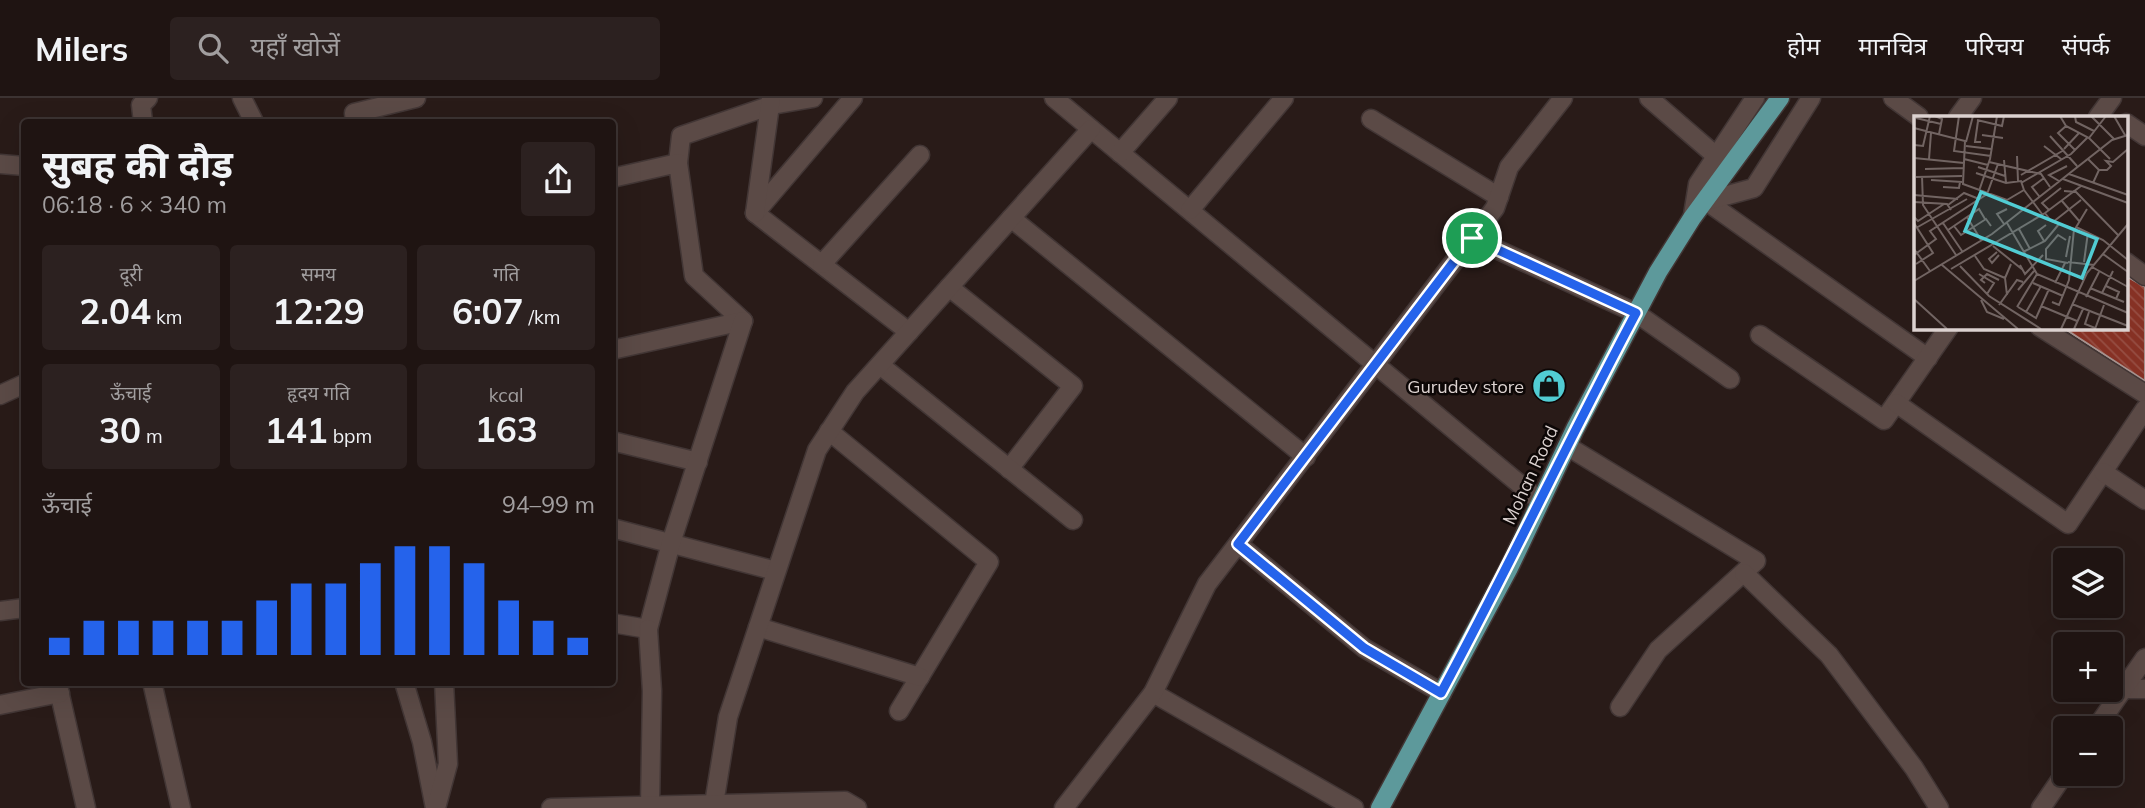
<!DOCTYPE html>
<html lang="hi">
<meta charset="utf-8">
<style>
:root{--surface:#1f1412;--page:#2c2120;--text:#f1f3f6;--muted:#a19e9f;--line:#3c3332;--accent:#2563eb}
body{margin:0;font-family:Mulish,"Noto Sans Devanagari",sans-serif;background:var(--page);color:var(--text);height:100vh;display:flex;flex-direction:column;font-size:26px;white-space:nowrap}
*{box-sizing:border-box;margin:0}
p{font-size:23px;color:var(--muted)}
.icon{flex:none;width:38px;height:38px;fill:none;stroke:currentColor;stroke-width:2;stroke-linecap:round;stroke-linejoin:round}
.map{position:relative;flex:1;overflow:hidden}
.side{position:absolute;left:21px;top:21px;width:595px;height:567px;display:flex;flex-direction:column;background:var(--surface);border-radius:7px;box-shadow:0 7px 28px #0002,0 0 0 2px var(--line)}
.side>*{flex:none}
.controls{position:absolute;left:2053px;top:450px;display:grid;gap:14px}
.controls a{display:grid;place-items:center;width:70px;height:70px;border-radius:7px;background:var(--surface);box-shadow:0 7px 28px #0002,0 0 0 2px var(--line);font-size:35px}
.pin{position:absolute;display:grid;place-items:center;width:60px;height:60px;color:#fff;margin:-30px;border:4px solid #fff;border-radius:50%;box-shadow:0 2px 7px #0007}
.round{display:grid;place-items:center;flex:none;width:74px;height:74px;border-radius:7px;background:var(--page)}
.head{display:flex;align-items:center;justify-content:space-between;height:119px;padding:0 21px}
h1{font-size:38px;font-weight:700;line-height:52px}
.stats{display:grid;grid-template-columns:repeat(3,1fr);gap:10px;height:119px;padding:7px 21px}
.stats div{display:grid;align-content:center;border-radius:7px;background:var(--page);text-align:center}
.stats b{font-size:35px;font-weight:700}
.stats small{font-size:19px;font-weight:400}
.stats p{font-size:19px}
.chart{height:196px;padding:14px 21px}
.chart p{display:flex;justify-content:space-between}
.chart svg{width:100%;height:126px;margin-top:7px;stroke:var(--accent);stroke-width:6}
header{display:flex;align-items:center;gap:42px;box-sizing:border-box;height:98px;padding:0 35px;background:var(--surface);border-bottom:2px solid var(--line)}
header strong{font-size:33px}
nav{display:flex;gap:38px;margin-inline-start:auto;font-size:24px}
.search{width:490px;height:63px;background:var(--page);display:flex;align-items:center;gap:18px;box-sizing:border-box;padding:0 24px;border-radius:7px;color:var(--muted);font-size:26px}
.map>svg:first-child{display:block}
.building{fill:url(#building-back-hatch);stroke:#a6928e;stroke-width:2}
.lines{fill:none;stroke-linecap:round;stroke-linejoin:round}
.minor-casing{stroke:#423635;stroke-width:21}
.major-casing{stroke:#423635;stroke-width:21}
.minor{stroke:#5b4a46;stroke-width:18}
.major{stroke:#5d999b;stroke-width:18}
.route-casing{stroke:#fff;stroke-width:14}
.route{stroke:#2563eb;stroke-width:9}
.labels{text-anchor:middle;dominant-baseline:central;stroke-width:5;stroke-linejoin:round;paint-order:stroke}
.poi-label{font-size:18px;fill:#dcd2d0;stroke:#0d0706;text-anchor:end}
.street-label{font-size:18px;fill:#dcd2d0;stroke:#0d0706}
.inset-road{fill:none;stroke:#716462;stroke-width:2}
.view{fill:#51ccd3;fill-opacity:0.15;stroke:#51ccd3;stroke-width:3.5}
.inset-edge{fill:none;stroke:#dcd2d0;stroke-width:3.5}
</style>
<header>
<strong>Milers</strong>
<div class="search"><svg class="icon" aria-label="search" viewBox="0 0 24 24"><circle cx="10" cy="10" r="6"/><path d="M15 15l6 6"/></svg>यहाँ खोजें</div>
<nav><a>होम</a><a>मानचित्र</a><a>परिचय</a><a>संपर्क</a></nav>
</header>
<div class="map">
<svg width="2145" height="710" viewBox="0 0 2145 710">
<defs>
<pattern id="building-back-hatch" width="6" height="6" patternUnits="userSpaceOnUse" patternTransform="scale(1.75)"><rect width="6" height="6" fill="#863124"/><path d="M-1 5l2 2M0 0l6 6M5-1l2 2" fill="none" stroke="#964e43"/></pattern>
</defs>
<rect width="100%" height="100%" fill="#291b18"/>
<path class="building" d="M 2126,178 L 2145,189 L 2145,283 L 2062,229 L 2126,229 Z"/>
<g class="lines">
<g class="minor-casing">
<g id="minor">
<path d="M 242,0 L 254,24"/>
<path d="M 1054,0 L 1540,403"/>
<path d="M 1649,0 L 1723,64"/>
<path d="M 1893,0 L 1919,19"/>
<path d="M 1958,19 L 1972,0"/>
<path d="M 2098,19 L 2112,0"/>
<path d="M 1371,21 L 1499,99"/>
<path d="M 143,24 L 141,7 L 148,0"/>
<path d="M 355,24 L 354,15 L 416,0"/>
<path d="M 2126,25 L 2145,38"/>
<path d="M 1120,55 L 1168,0"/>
<path d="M 678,65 L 681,38 L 772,7 L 813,0"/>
<path d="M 0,66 L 24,68"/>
<path d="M 612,80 L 678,65 L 694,178 L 743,223"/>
<path d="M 1706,103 L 1928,260"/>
<path d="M 1706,103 L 1754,90 L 1811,0"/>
<path d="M 1190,112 L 1284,0"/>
<path d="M 755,115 L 909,234"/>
<path d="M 755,115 L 853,0"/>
<path d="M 755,115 L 771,0"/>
<path d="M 1693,117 L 1698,86 L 1755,0"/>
<path d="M 1011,120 L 1306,359"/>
<path d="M 1472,140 L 1636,215 L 1730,281"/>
<path d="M 2126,164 L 2145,178"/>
<path d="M 822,166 L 920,57"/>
<path d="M 949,189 L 1073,288 L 1009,371"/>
<path d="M 2040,229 L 2145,296"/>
<path d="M 1760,237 L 1884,322 L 1949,229"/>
<path d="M 612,252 L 743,223"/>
<path d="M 880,267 L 1073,422"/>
<path d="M 0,297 L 24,286"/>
<path d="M 1896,305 L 2068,426 L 2145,311"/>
<path d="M 829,333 L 989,464 L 899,613"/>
<path d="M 612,343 L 698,364"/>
<path d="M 1567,348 L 1756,463 L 1658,552 L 1620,609"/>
<path d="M 2103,374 L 2145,402"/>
<path d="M 612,430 L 776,473"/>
<path d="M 1238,446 L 1364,550 L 1442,595"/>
<path d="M 1744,475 L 1829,557 L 1914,670 L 1939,710"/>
<path d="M 0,513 L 24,510"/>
<path d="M 612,525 L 648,531 L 671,445 L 743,223"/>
<path d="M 758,529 L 920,579"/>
<path d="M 648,531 L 652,593 L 650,708"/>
<path d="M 57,584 L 86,710"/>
<path d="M 152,584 L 181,710"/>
<path d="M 404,584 L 422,644 L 435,710"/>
<path d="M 2123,591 L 2145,591"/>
<path d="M 1153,595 L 1354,710"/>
<path d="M 0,607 L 60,595"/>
<path d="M 2096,630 L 2145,560"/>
<path d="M 714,706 L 728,619 L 817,352 L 855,294 L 1091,31"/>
<path d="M 436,710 L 448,666 L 444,584"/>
<path d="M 551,710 L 845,703 L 857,710"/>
<path d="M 1064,710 L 1153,595 L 1207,486 L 1495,110 L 1509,69 L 1563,0"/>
<path d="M 2041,710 L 2065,675"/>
</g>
</g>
<g class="major-casing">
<path id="major" d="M 1380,710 L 1509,470 L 1575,331 L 1658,174 L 1692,120 L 1780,0"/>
</g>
<use href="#minor" class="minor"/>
<use href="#major" class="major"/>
</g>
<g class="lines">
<g class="route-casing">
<path id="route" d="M 1472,140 L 1636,215 C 1569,341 1509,469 1441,595 L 1364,550 L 1238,446 Z"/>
</g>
<use href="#route" class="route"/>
</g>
<defs>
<g id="shop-disc" transform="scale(1.75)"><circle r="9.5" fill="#51ccd3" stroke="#0d0706"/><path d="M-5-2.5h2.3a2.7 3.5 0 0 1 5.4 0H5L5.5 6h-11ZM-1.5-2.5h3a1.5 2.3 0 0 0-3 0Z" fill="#111"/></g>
</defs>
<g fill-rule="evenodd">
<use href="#shop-disc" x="1549" y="288"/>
</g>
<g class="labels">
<g class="poi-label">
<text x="1524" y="288">Gurudev store</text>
</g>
<g class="street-label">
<text transform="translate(1530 377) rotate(-65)">Mohan Road</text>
</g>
</g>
<g transform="translate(1914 18)">
<rect width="214" height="214" fill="#291b18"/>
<path class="inset-road" d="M 21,0 L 28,3 L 25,18M 45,0 L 40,35 L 77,40M 146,0 L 152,10 L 175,22 L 196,43M 161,0 L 162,6 L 180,15M 177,0 L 200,23M 200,0 L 211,19M 2,2 L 27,8M 63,4 L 88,10 L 90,0M 64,5 L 61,26 L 67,26M 152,10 L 144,17 L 161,34M 0,12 L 51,25 L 49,68 L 93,84 L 110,74 L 128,98M 68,19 L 89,22M 136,20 L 163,50M 175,22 L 192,0M 52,26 L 59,0M 0,29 L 9,30 L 16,0M 52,30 L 77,33M 130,30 L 147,43M 150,33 L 165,17M 103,40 L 104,65M 0,42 L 50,47M 15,43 L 17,17M 50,43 L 74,49M 174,43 L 185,54 L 179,67M 90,44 L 92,67M 75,46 L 127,58 L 136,71M 64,51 L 91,60M 11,53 L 49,52M 185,54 L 193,54 L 197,50 L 192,45 L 199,46 L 214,33M 62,57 L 92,67 L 107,65 L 110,74M 155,58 L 214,79M 107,59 L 150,34M 8,60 L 9,89 L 42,139M 2,61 L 48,60M 149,63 L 214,87M 17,64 L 48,66M 145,65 L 135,59 L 153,50M 107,67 L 157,38 L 174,21M 29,71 L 45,72 L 46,66M 65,75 L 76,43 L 83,0M 150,75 L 162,76 L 204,119M 0,79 L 44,83M 125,80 L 118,71 L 130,62M 148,85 L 166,106M 0,86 L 33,88 L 37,94M 34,89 L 50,77 L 65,83M 135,94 L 128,87 L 147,72M 131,97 L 137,105 L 160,113 L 155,164 L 145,189 L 138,186M 0,101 L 4,105 L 30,88M 53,101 L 67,124M 139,106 L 167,84M 0,107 L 19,137 L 2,148M 29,107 L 48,135M 93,107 L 123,158 L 214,197M 90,108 L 83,98 L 93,93M 40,110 L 47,119 L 72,103 L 77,110M 162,111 L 189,124 L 214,144M 2,112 L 53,83M 105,113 L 116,133M 161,113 L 173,93M 34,114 L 65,93 L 71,103M 152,124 L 144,119 L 132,133 L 132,143 L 154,147M 130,125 L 124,115 L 132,109M 79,130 L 109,154M 0,133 L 16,155M 83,136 L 75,143 L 78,147 L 85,139M 109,136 L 131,125 L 145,108M 189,138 L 214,156M 0,139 L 22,123 L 16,115 L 73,78 L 84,48M 61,140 L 70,153 L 91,162M 152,141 L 156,120M 154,146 L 180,149M 170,146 L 174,116M 28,149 L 104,213M 106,149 L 111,158 L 129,139M 46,150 L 75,180 L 127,213M 178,151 L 214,171M 37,153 L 131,97 L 167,70M 65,158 L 80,167 L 73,178M 0,165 L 78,118 L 198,24 L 214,19M 71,167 L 67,164 L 73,158 L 85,164M 119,167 L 149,180M 141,167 L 151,147M 192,170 L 205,176 L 202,183M 176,172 L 210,186M 104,174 L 120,155M 188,177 L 199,155M 93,179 L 91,162 L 97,148M 172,181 L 185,156M 0,183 L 33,213M 67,184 L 73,196 L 90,203M 158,188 L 214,210M 85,189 L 103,164 L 109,166M 127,190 L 163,205M 103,191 L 123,158M 104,191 L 122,202 L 135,173M 112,196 L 127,170M 175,196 L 171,208 L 181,212M 147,213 L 173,157 L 214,108M 160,213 L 169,193M 181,213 L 190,189"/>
<path class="view" d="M 67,76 L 183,123 L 168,162 L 51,115 Z"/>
<rect width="214" height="214" class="inset-edge"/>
</g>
</svg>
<div class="controls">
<a><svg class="icon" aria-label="layers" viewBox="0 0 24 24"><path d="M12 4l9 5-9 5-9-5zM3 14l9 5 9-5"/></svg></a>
<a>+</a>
<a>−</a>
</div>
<div class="pin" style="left:1472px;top:140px;background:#1e9e55"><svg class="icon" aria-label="arrive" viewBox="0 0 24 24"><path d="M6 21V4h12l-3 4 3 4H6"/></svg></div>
<section class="side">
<div class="head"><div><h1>सुबह की दौड़</h1><p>06:18 · 6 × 340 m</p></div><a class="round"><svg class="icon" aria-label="share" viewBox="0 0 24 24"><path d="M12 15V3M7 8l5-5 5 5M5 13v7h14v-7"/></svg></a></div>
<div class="stats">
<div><p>दूरी</p><b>2.04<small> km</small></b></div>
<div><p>समय</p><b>12:29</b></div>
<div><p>गति</p><b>6:07<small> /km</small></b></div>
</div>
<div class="stats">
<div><p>ऊँचाई</p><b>30<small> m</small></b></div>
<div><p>हृदय गति</p><b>141<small> bpm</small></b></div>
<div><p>kcal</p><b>163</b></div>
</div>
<div class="chart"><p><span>ऊँचाई</span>94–99 m</p>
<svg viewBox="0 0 160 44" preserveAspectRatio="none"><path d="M5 44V38M15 44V32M25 44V32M35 44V32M45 44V32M55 44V32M65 44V25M75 44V19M85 44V19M95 44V12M105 44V6M115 44V6M125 44V12M135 44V25M145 44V32M155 44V38"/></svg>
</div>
</section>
</div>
